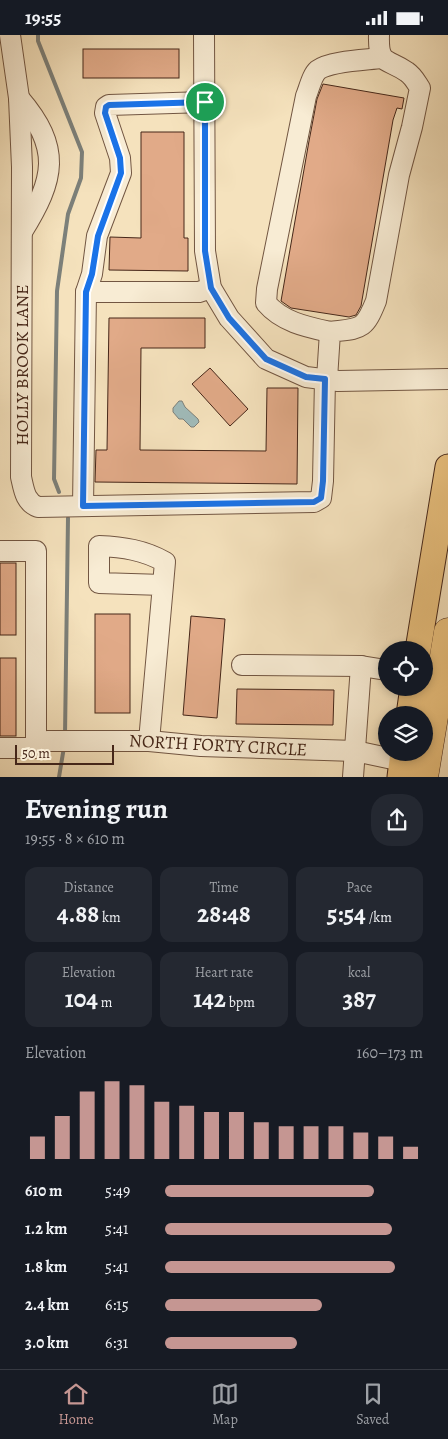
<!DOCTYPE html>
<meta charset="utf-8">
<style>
:root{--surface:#171b24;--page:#242831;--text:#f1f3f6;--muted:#9ea1a6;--line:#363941;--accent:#c59692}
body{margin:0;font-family:Alegreya,serif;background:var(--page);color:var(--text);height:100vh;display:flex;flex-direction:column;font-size:19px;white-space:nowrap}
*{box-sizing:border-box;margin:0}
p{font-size:16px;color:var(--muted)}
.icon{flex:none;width:28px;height:28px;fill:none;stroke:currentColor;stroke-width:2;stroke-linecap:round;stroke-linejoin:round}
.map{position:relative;height:742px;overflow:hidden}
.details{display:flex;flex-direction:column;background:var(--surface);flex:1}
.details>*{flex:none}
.fabs{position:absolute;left:378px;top:606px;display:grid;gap:10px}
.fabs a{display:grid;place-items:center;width:55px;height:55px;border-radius:50%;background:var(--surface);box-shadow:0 2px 8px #0003;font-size:25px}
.scale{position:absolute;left:15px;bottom:12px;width:99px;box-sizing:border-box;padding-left:5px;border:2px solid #462719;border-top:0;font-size:14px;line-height:18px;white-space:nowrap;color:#462719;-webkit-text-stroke:4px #f8ecd4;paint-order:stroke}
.pin{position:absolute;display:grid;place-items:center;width:42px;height:42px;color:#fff;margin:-21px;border:2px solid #fff;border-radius:50%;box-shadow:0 1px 5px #0007}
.round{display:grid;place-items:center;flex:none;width:52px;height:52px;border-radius:20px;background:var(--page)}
.overview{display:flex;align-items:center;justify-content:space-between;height:85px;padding:0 25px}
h1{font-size:28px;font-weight:600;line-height:38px}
.figures{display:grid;grid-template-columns:repeat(3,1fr);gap:8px;height:85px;padding:5px 25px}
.figures div{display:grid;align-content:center;border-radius:12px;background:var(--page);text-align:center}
.figures b{font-size:25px;font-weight:600}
.figures small{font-size:14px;font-weight:400}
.figures p{font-size:14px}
.chart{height:140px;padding:10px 25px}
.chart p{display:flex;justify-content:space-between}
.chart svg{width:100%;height:90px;margin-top:5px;stroke:var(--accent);stroke-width:6}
ul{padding:0 25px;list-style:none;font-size:16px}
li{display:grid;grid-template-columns:80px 60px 1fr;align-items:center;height:38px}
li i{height:12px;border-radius:6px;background:var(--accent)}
.status{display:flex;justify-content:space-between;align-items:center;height:35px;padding:0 25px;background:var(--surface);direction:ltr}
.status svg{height:14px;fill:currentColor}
.menu{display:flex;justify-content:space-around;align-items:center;height:70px;border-top:1px solid var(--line);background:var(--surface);font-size:14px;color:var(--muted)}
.menu a{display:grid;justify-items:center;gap:2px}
.menu .on{color:var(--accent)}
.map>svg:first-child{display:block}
.water{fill:#a0bcbb;stroke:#7c807a}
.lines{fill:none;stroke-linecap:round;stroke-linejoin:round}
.stream{stroke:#7c807a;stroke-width:4}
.building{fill:#e1aa88;stroke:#462719}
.minor-casing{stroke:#725642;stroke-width:22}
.major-casing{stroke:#462719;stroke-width:27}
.highway-casing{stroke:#462719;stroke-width:29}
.minor{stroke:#f8ecd4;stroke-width:20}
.major{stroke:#eac17e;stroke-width:25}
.highway{stroke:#eac17e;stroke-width:28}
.route-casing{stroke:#fff;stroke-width:10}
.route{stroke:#1a73e8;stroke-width:6}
.labels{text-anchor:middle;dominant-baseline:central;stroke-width:5;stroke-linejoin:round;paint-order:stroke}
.street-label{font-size:18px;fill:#462719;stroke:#f8ecd4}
</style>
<div class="status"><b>19:55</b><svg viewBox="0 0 49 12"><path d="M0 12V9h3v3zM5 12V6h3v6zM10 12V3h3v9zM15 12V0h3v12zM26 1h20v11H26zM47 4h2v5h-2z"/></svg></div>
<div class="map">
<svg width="448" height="742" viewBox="0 0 448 742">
<rect width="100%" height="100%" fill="#f5e2bd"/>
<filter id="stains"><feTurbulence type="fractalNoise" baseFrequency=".004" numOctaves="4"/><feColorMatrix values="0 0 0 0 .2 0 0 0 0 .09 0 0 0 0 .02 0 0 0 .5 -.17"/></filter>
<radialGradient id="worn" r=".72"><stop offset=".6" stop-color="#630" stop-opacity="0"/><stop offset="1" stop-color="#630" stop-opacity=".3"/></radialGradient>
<path class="water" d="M 179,366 L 182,366 L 185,372 L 198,384 L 199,387 L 194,392 L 191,392 L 183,384 L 179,384 L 173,377 L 173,373 Z"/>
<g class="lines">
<g class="stream">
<path d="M 38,0 L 38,6 L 82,117 L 81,143 L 68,179 L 57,256 L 54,444 L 59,457"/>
<path d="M 65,700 L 68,483"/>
<path d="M 59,742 L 64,712"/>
</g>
</g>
<g class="building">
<rect x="83" y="14" width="96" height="29"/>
<path d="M 323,49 L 404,63 L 402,74 L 397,73 L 393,85 L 361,271 L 356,280 L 349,282 L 291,273 L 281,266 L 309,106 L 317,64 Z"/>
<path d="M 141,97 L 184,97 L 184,203 L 188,203 L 188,236 L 109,235 L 110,202 L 141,203 Z"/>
<path d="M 109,283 L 205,283 L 205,313 L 141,313 L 140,415 L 266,416 L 267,353 L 298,353 L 297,449 L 95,447 L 96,415 L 107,415 Z"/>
<path d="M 210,333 L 248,374 L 230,391 L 192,349 Z"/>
<rect x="0" y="528" width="16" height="72"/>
<rect x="95" y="579" width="35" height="99"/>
<path d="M 191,581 L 225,584 L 217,683 L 183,680 Z"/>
<rect x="0" y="623" width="16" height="78"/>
<path d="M 237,654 L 334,655 L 333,690 L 236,689 Z"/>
</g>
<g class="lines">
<g class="minor-casing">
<g id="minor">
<path d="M 10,0 L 19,63 L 22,132 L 21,442 C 24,455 25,467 38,472 L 314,467 L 321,463 L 323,446 L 325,344"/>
<path d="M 204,0 L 205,216 L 211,253 L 229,283 L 266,324 L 306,342 L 338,346 L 448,344"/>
<path d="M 19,63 C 62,113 55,144 22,197"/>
<path d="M 86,257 L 199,257 L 211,253"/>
<path d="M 330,297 C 307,292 282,287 266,268 L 267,254 L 306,61 C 309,54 312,40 318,35 C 330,26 365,25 381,23"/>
<path d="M 327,344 L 330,297 C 361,293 364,296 376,266 L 399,140 L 412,92 L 420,53 C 416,47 413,41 407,37 C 387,23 378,31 379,0"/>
<path d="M 83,471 L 86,257 L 92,239 L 97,201 L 121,138 L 120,123 L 105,78 L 106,72 L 109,70 L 205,67"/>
<path d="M 0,516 L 36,516 L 36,713 L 0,713"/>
<path d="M 242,630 L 361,631 L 386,635"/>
<path d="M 149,706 L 163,550 L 165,527 C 144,515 123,512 99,511 L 99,548 L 163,550"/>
<path d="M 36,713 L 47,706 L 149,706 L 201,711 L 355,716 L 402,726"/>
<path d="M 353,742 L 361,631"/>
</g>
</g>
<g class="major-casing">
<g id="major">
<path d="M 418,615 L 448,432"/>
<path d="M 409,680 L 413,652"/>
<path d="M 400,742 L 403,718"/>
</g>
</g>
<g class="highway-casing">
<path id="highway" d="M 424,742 L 448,597"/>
</g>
<use href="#minor" class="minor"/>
<use href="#major" class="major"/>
<use href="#highway" class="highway"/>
</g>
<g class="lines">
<g class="route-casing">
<path id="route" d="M 205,67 L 205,216 L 211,253 L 229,283 L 266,324 L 306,342 L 325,344 L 323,446 L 321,463 L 314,467 L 83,471 L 86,257 L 92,239 L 98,201 L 121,138 L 120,123 L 105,78 L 106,72 L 109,70 Z"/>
</g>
<use href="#route" class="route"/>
</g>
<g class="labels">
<g class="street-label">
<text transform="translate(22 330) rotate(-90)">HOLLY BROOK LANE</text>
<text transform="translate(218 710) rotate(3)">NORTH FORTY CIRCLE</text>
</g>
</g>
<rect width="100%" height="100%" filter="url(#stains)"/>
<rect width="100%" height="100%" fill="url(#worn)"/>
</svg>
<div class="fabs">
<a><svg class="icon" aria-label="locate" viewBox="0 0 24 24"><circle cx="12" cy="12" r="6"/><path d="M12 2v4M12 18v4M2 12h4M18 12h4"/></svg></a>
<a><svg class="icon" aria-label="layers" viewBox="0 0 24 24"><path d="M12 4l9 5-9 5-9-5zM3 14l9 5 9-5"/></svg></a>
</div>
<div class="scale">50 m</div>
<div class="pin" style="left:205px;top:67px;background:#1e9e55"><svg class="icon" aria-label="arrive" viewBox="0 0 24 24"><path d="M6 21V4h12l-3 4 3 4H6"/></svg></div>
</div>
<section class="details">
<div class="overview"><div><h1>Evening run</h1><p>19:55 · 8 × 610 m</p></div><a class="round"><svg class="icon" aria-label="share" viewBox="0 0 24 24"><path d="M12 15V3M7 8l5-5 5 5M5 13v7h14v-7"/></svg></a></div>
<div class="figures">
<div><p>Distance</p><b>4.88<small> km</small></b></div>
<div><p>Time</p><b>28:48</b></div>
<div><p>Pace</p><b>5:54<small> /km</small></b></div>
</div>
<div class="figures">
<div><p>Elevation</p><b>104<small> m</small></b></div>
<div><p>Heart rate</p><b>142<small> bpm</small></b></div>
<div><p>kcal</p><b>387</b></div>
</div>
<div class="chart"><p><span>Elevation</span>160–173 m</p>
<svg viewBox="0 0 160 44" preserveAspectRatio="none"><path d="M5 44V33M15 44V23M25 44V11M35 44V6M45 44V8M55 44V16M65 44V18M75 44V21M85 44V21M95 44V26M105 44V28M115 44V28M125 44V28M135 44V31M145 44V33M155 44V38"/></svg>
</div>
<ul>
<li><b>610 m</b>5:49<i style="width:81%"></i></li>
<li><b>1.2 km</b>5:41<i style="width:88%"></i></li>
<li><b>1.8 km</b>5:41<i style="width:89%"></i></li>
<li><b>2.4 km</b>6:15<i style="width:61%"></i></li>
<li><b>3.0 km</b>6:31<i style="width:51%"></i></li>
</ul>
</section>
<nav class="menu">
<a class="on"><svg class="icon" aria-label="home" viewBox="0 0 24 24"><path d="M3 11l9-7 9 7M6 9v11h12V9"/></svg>Home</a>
<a><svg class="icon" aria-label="map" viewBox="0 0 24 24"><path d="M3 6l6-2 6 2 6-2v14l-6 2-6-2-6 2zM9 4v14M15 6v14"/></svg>Map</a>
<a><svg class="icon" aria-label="saved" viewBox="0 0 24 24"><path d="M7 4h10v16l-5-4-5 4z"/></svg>Saved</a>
</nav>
